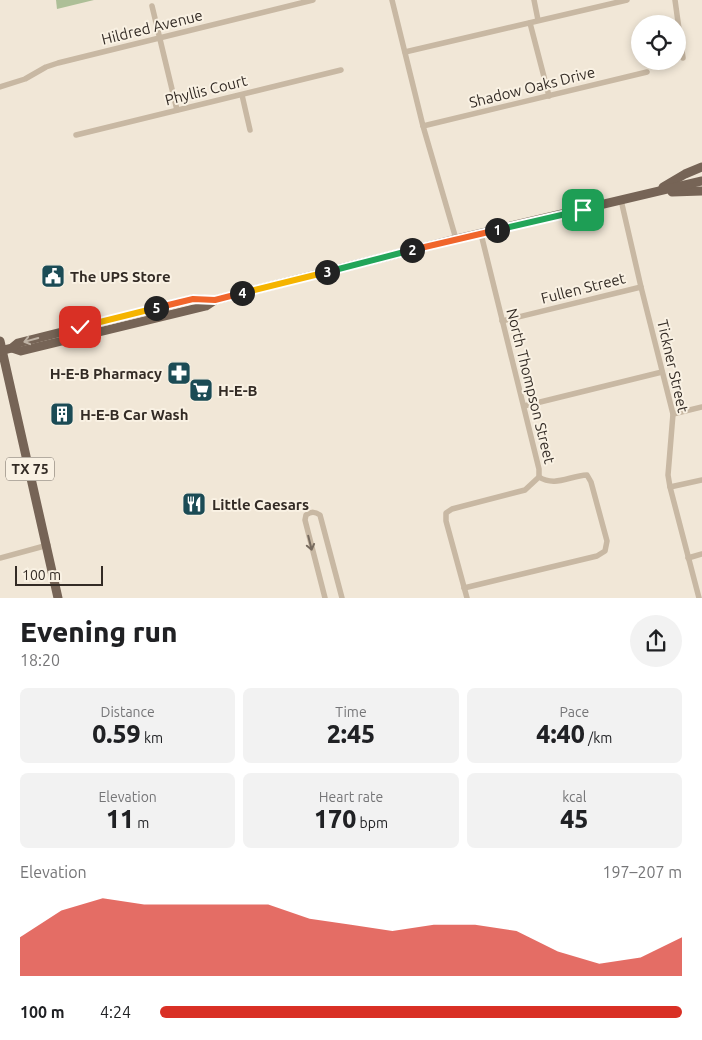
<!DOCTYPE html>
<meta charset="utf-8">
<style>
:root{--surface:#fff;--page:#f2f2f2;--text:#202124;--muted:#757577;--accent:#d93025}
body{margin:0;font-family:Ubuntu,sans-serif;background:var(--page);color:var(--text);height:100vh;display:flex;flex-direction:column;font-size:19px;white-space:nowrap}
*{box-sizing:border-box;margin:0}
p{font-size:16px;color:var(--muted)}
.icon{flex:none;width:28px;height:28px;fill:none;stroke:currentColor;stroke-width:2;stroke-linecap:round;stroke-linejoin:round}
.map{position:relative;height:598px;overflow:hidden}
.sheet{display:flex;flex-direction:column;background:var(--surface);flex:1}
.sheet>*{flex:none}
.fabs{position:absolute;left:631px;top:15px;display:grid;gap:10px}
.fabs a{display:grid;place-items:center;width:55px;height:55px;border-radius:50%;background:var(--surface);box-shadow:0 2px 8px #0003;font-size:25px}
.scale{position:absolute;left:15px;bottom:12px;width:88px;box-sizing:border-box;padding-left:5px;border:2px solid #332b25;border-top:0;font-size:14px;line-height:18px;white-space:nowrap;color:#332b25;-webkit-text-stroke:4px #f9f1e3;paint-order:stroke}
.pin{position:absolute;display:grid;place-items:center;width:42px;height:42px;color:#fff;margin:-21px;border-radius:10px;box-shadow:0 2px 8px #0006}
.km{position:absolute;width:25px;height:25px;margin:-12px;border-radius:50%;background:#222;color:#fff;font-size:14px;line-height:25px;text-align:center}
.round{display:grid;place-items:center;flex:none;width:52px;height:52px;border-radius:26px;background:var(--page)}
.overview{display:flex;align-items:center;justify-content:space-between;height:85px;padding:0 20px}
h1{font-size:28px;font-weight:800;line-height:38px}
.figures{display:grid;grid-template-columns:repeat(3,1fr);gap:8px;height:85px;padding:5px 20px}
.figures div{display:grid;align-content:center;border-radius:8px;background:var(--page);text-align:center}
.figures b{font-size:25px;font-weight:800}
.figures small{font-size:14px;font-weight:400}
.figures p{font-size:14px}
.chart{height:140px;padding:10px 20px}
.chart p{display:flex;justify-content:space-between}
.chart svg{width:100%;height:90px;margin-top:5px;fill:var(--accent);opacity:.7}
ul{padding:0 20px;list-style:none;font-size:16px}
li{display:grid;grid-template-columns:80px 60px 1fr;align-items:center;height:38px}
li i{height:12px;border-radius:6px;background:var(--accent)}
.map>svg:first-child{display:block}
.green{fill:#adbf97}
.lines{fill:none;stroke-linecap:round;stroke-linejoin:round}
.minor{stroke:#c8b8a3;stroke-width:5.5}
.primary{stroke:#766456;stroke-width:9}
.oneway{stroke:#beb2a4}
.oneway2{stroke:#766a5e}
.split-1-casing{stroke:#fff;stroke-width:10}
.split-2-casing{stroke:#fff;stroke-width:10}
.split-3-casing{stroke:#fff;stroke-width:10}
.split-4-casing{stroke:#fff;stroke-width:10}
.split-5-casing{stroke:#fff;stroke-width:10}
.split-6-casing{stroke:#fff;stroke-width:10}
.split-1{stroke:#22a559;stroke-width:6}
.split-2{stroke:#f0652b;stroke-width:6}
.split-3{stroke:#22a559;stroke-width:6}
.split-4{stroke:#f5b400;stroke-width:6}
.split-5{stroke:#f0652b;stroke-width:6}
.split-6{stroke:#f5b400;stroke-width:6}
.labels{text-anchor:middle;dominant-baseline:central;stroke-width:4;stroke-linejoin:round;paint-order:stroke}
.shield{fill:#f9f1e3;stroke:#6e665e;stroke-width:1}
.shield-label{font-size:14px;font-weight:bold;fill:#332b25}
.street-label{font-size:15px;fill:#332b25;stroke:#f9f1e3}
.poi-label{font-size:15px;font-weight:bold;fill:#332b25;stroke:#f9f1e3;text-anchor:start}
</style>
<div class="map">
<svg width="702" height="598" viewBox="0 0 702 598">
<rect width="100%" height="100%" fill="#f1e7d7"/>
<path class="green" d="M 56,0 L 94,0 L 57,9 Z"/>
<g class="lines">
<g class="minor">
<path d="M 392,0 L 423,126 L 456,239"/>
<path d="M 534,0 L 538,20"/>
<path d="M 675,0 L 683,58"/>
<path d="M 152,6 L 177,110"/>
<path d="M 530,23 L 549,96"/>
<path d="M 405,52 L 627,0"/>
<path d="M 0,87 L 25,79 L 46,67 L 58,63 L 313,0"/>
<path d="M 242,95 L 250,130"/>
<path d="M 423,126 L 647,72"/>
<path d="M 76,135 L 341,70"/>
<path d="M 621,200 L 641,287 L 673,414 L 668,475 L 670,487 L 699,598"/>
<path d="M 502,321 L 641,287"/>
<path d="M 524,406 L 662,372"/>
<path d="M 673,414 L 702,407"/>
<path d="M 670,487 L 702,480"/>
<path d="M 0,558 L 48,545"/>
<path d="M 688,558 L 702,554"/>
<path d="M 464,588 L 597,556 L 605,551 L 607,541 L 591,482 L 587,475 C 569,476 555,487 539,477"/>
<path d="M 325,598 L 305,520 L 306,515 C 312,511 315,512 320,515 L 342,598"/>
<path d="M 467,598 L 446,521 L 446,513 L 452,509 L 525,490 L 539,477 L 539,469 L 481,234"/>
</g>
<g class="primary">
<path d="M 663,187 L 685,174 L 702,167"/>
<path d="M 672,192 L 702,191"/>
<path d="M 0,341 L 58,598"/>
<path d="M 12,348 L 21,351 L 29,349 L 206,306 L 215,300"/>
<path d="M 0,351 L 12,348 L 18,343 L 193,299 L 215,300 L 456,239 L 702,181"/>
</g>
</g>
<defs><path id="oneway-shaft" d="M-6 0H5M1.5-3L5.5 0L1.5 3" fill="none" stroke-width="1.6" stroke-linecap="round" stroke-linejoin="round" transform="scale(1.25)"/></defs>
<use class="oneway" href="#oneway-shaft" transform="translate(31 340) rotate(165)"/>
<use class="oneway2" href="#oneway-shaft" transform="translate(310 543) rotate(76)"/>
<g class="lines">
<g class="split-1-casing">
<path id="split-1" d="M 497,230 L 583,210"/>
</g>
<g class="split-2-casing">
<path id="split-2" d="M 412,250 L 497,230"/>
</g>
<g class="split-3-casing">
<path id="split-3" d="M 327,272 L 412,250"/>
</g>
<g class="split-4-casing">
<path id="split-4" d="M 242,293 L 327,272"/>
</g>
<g class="split-5-casing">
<path id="split-5" d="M 156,308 L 193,299 L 215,300 L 242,293"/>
</g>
<g class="split-6-casing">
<path id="split-6" d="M 80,327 L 156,308"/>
</g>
<use href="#split-1" class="split-1"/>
<use href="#split-2" class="split-2"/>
<use href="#split-3" class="split-3"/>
<use href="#split-4" class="split-4"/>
<use href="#split-5" class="split-5"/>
<use href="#split-6" class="split-6"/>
</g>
<defs>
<g id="civic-square" transform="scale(1.25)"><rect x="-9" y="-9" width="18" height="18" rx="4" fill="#1b4b55" stroke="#f9f1e3"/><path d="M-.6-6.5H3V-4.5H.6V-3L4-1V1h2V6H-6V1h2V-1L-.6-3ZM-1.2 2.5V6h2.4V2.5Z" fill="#fff"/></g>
<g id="pharmacy-square" transform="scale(1.25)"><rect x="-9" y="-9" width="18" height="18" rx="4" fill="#1b4b55" stroke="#f9f1e3"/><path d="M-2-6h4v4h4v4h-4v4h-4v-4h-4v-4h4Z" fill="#fff"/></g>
<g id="supermarket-square" transform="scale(1.25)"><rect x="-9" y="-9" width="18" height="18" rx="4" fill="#1b4b55" stroke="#f9f1e3"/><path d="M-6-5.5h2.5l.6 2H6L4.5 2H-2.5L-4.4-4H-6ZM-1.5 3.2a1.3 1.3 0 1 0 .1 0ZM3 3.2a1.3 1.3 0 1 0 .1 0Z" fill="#fff"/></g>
<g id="building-square" transform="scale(1.25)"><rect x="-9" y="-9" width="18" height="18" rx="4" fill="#1b4b55" stroke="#f9f1e3"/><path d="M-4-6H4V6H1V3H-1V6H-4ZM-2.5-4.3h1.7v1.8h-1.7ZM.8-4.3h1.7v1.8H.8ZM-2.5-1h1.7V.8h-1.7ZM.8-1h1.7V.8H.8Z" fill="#fff"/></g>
<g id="restaurant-square" transform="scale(1.25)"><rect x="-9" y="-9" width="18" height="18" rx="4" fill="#1b4b55" stroke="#f9f1e3"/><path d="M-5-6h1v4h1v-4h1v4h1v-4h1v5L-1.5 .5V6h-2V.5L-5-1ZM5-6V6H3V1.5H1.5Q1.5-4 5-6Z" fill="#fff"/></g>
</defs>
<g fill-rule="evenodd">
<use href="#civic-square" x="53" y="276"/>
<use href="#pharmacy-square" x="179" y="373"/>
<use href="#supermarket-square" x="201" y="390"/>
<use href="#building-square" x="62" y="414"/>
<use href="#restaurant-square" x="194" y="504"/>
</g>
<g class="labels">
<rect class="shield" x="6" y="457.5" width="48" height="23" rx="4"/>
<g class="shield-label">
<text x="30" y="469">TX 75</text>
</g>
<g class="street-label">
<text transform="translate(152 27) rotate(-14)">Hildred Avenue</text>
<text transform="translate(532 87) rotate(-14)">Shadow Oaks Drive</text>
<text transform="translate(206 90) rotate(-14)">Phyllis Court</text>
<text transform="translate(583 288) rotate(-14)">Fullen Street</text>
<text transform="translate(673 366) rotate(77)">Tickner Street</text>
<text transform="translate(531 386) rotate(76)">North Thompson Street</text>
</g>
<g class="poi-label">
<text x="70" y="276">The UPS Store</text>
<text x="162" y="373" text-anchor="end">H-E-B Pharmacy</text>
<text x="218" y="390">H-E-B</text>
<text x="80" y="414">H-E-B Car Wash</text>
<text x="212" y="504">Little Caesars</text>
</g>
</g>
</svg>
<div class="fabs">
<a><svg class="icon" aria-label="locate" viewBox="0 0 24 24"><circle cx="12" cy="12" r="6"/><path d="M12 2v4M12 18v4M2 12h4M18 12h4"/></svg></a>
</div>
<div class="scale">100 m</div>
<div class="pin" style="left:583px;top:210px;background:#1e9e55"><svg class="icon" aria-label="arrive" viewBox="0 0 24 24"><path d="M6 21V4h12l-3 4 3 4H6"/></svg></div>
<div class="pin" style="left:80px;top:327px;background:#d93025"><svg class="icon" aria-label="check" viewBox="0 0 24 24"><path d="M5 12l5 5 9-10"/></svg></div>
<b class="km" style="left:497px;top:230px">1</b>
<b class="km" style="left:412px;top:250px">2</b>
<b class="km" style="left:327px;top:272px">3</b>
<b class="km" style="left:242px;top:293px">4</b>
<b class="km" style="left:156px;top:308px">5</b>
</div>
<section class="sheet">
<div class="overview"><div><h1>Evening run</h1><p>18:20</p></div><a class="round"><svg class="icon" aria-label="share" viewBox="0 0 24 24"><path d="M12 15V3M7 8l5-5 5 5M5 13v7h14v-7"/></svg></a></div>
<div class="figures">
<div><p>Distance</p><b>0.59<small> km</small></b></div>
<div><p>Time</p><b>2:45</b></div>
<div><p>Pace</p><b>4:40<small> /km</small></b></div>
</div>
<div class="figures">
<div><p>Elevation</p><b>11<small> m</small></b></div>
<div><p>Heart rate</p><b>170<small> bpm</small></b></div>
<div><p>kcal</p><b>45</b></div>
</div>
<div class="chart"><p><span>Elevation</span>197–207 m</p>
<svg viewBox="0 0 160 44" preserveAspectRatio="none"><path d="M0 44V25L10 12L20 6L30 9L40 9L50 9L60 9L70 16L80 19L90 22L100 19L110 19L120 22L130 32L140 38L150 35L160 25V44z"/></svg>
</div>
<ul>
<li><b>100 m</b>4:24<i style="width:100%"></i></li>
</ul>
</section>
